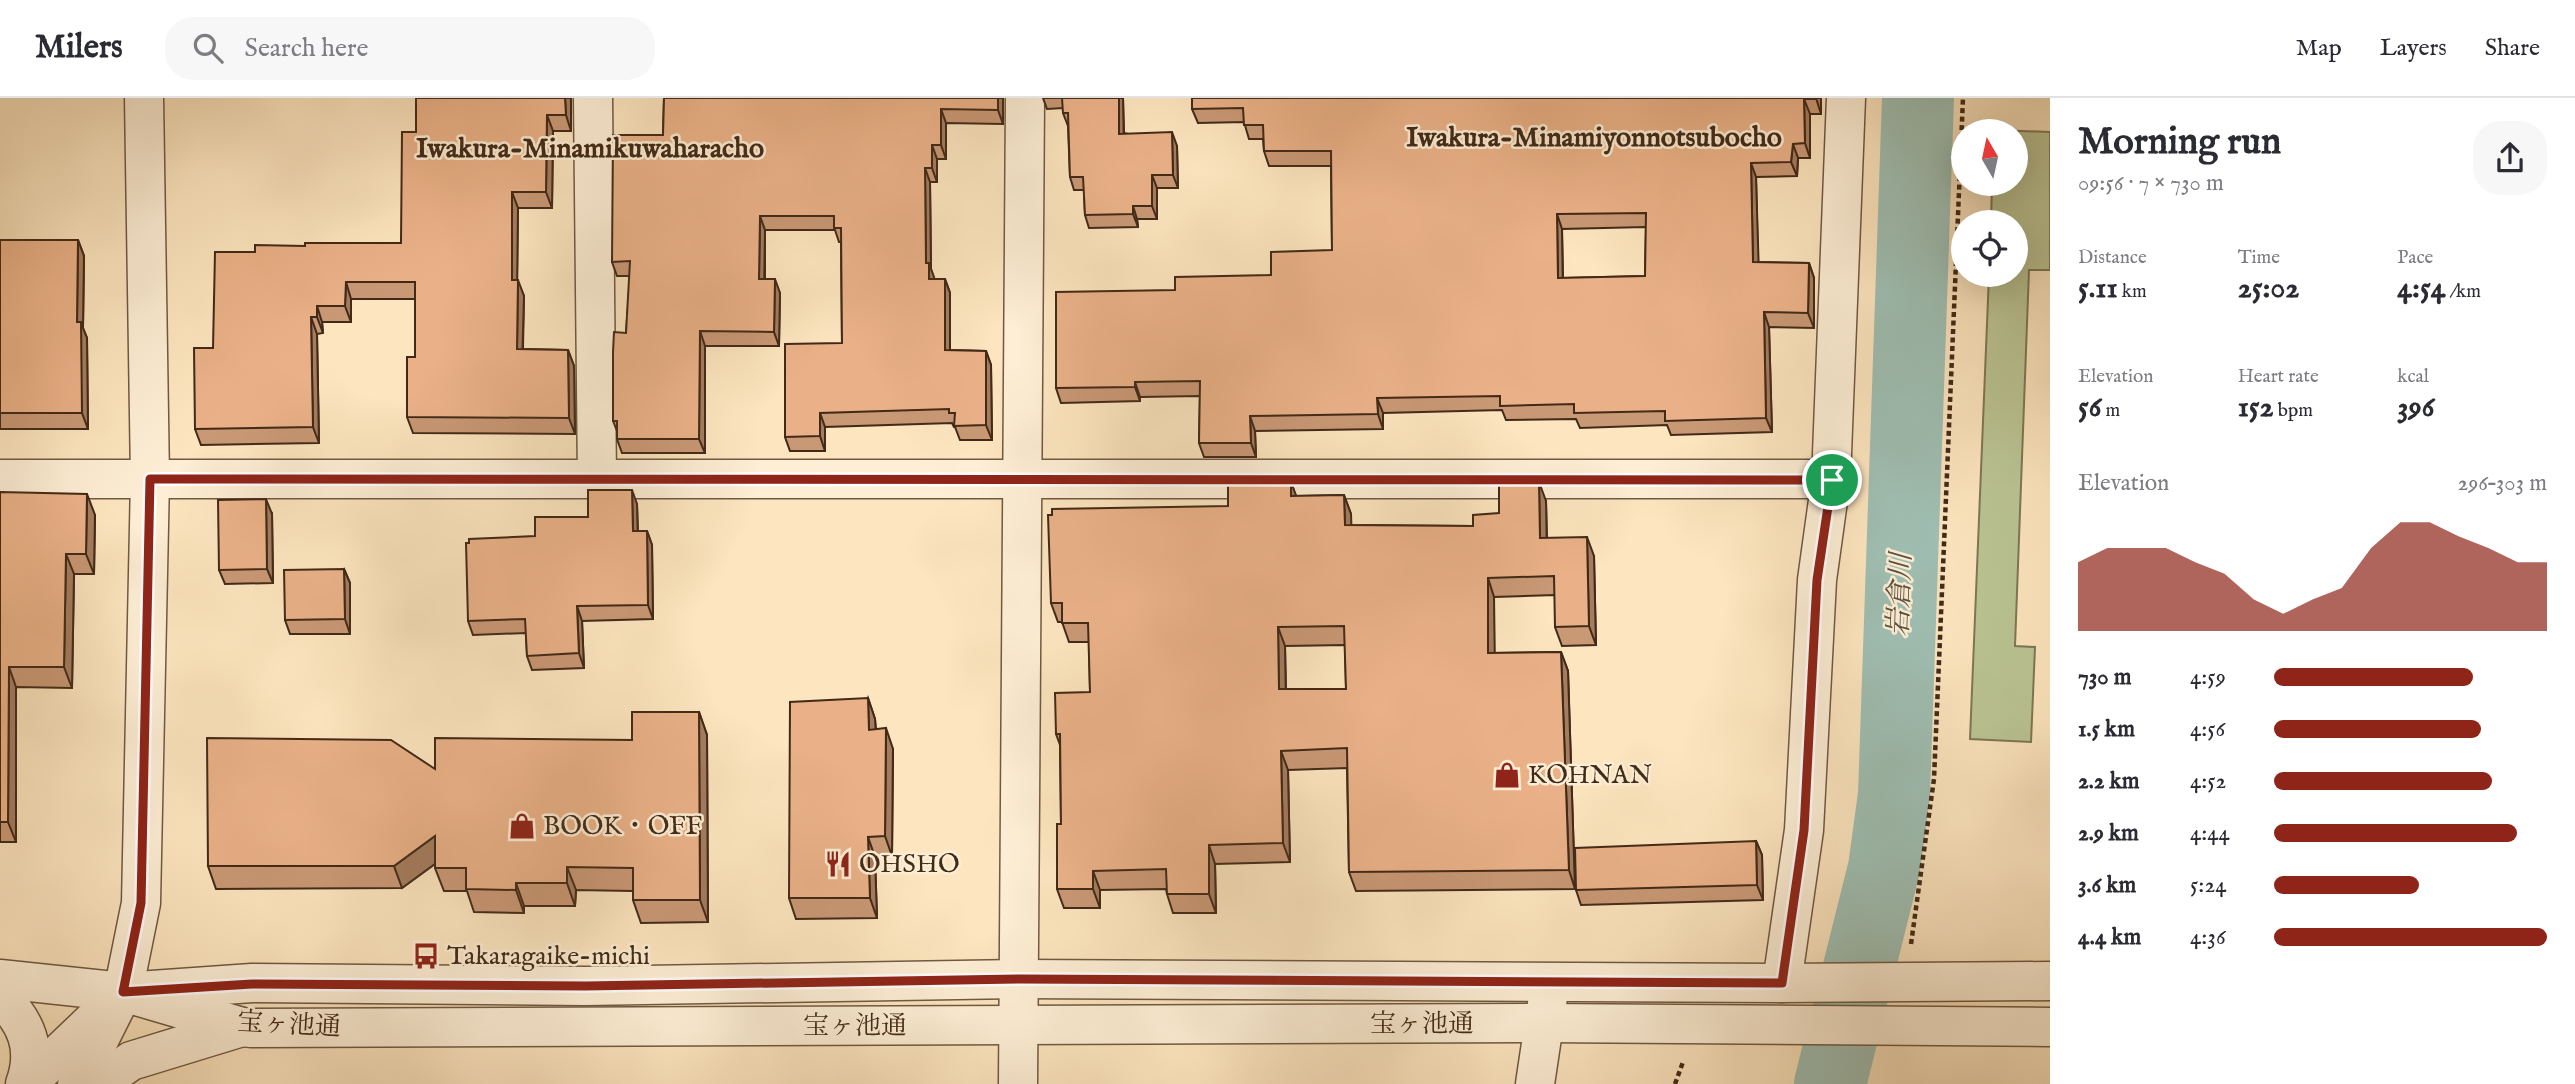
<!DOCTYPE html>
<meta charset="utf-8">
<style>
:root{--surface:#fff;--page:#f7f7f7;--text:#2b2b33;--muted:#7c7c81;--line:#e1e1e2;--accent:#8f2418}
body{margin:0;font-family:"IM FELL English","Noto Serif JP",serif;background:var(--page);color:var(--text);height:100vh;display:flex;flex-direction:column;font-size:26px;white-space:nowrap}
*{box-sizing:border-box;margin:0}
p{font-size:23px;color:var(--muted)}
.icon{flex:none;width:38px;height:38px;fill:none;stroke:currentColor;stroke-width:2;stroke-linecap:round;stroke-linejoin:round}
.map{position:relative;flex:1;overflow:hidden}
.side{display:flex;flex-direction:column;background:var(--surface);width:525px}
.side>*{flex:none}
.needle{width:46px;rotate:351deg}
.fabs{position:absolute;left:1951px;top:21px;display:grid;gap:14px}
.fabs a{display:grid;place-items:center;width:77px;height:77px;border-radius:50%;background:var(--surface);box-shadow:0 7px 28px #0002;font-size:35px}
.pin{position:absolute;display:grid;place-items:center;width:60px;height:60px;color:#fff;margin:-30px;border:4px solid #fff;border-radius:50%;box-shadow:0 2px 7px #0007}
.round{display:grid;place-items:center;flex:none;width:74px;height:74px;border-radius:28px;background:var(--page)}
.head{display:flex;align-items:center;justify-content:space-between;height:119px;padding:0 28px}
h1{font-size:38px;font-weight:700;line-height:52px}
.metrics{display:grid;grid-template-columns:repeat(3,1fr);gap:10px;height:119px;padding:7px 28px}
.metrics div{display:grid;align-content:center}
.metrics b{font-size:30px;font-weight:700}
.metrics small{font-size:19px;font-weight:400}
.metrics p{font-size:19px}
.chart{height:196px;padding:14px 28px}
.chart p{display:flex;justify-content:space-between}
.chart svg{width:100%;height:126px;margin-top:7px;fill:var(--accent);opacity:.7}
ul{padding:0 28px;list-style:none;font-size:23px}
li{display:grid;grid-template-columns:112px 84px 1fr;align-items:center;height:52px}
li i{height:18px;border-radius:9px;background:var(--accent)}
header{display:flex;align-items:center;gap:42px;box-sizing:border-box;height:98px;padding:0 35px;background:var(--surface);border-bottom:2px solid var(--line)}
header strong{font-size:33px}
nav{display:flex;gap:38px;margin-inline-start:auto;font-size:24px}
.search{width:490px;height:63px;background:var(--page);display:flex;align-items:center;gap:18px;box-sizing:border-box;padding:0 24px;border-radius:28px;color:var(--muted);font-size:26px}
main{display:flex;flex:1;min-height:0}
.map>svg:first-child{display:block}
.green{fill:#bbc595;stroke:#7e7856;stroke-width:2}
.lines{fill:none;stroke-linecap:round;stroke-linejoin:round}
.river{stroke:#9fbfb3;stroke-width:72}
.minor-casing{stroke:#705942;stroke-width:41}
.path{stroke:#422a18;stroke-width:4.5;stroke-dasharray:5 3.5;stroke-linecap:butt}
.minor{stroke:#fdeed5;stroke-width:38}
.wall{fill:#c99875;stroke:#422a18;stroke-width:2;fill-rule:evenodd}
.shaded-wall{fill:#a47c5f;stroke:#422a18;stroke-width:2}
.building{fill:#eab188;stroke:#422a18;stroke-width:2;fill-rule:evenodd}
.route-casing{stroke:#fff;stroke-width:14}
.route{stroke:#8f2418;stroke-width:9}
.labels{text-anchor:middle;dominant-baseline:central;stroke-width:5;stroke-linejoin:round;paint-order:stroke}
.poi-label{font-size:26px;fill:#422a18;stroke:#fdeed5;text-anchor:start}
.street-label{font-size:26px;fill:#422a18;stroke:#fdeed5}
.neighbourhood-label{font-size:28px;font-weight:bold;fill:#422a18;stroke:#fdeed5}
.water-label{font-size:28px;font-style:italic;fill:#594f3f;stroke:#fdeed5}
</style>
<header>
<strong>Milers</strong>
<div class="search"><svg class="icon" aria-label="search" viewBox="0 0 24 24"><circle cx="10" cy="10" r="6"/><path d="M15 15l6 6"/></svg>Search here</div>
<nav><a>Map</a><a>Layers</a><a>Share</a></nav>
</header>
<main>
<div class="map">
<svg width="2050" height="986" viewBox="0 0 2050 986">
<rect width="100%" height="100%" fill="#fce5bf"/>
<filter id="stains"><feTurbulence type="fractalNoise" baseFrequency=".00286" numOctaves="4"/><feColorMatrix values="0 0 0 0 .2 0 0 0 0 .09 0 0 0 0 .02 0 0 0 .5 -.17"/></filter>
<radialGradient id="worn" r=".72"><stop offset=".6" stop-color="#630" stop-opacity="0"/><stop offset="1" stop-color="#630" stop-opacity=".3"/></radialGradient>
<path class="green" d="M 1994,32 L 2050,34 L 2050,172 L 2029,172 L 2015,548 L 2035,549 L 2031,644 L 1970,641 L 1989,177 L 2016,177 L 2016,124 L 1991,124 L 1992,86 L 2016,86 L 2016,33 Z"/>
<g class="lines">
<path class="river" d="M 1830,986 L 1884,770 L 1894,697 L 1918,0"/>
<g class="minor-casing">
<g id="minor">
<path d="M 593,0 L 597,381"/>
<path d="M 0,381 L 1831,381"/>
<path d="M 0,881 L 123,894 L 242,929 L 251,930 L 1543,925 L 2050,929"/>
<path d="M 1782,885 L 1804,732 L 1817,482 L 1831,381 L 1846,0"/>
<path d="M 0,898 C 26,924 38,950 25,986"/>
<path d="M 27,986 L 123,894 L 252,885 L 585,888 L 1018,881 L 1782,885 L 2050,883"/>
<path d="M 77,986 L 123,894 L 141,805 L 150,381 L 144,0"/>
<path d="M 98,986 L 131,963 L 242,929"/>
<path d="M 1018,986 L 1025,0"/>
<path d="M 1535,986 L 1548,899"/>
</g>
</g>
<g class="path">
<path d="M 1911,846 L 1934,681 L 1963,0"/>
<path d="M 1675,986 L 1683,964"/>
</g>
<use href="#minor" class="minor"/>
</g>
<g class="wall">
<path d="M 571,0 L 571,33 L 553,33 L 552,110 L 518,110 L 517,182 L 524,198 L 523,251 L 568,252 L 574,268 L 575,336 L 413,335 L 407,319 L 415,259 L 415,201 L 351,201 L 351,224 L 322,224 L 323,235 L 317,236 L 319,345 L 201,347 L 195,331 L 213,250 L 255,154 L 305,148 L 401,145 L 416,34 Z"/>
<path d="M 664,0 L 1003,0 L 1003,26 L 946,25 L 946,61 L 937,61 L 937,84 L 930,84 L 931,171 L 934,181 L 945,181 L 950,195 L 950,252 L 986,253 L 991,267 L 992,342 L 960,342 L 955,329 L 954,329 L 952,325 L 825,329 L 825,353 L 790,353 L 785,339 L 842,245 L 841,144 L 839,144 L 835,132 L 765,132 L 765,181 L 780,195 L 779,248 L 705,248 L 705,355 L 622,355 L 617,341 L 617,333 L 613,323 L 626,235 L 630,178 L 617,178 L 612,164 L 663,37 Z"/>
<path d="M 1043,0 L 1123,0 L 1124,35 L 1177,48 L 1178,90 L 1157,90 L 1157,121 L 1137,121 L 1138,129 L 1089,130 L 1085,117 L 1084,92 L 1074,92 L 1070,79 L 1068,28 L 1063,15 L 1063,10 L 1047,11 Z"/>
<path d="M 1192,0 L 1821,0 L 1821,16 L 1810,16 L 1810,60 L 1798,60 L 1797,78 L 1756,79 L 1758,164 L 1809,165 L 1814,180 L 1814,230 L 1769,229 L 1772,334 L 1671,337 L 1667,327 L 1580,330 L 1576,321 L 1506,322 L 1502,312 L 1383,315 L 1383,331 L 1255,333 L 1256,359 L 1204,359 L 1199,345 L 1200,298 L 1140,299 L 1140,303 L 1061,305 L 1056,290 L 1175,192 L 1271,177 L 1332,152 L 1331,68 L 1269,68 L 1264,53 L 1263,41 L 1249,41 L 1244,24 L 1198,25 L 1192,11 ZM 1646,129 L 1645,178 L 1563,180 L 1562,131 Z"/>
<path d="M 0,142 L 78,142 L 84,158 L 83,230 L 87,240 L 88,331 L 0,331 Z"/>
<path d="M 1291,384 L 1296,398 L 1344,397 L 1351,416 L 1351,427 L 1473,428 L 1499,415 L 1546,403 L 1547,440 L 1594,458 L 1596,547 L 1562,548 L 1555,529 L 1555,497 L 1494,499 L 1494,555 L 1561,554 L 1568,573 L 1575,791 L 1356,793 L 1349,774 L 1347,670 L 1288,672 L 1290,764 L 1215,766 L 1216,815 L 1173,815 L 1167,796 L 1166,791 L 1100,792 L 1100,810 L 1064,810 L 1057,791 L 1061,726 L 1060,647 L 1056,636 L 1090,594 L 1089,544 L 1069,544 L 1062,524 L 1058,524 L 1051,505 L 1228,408 ZM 1345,547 L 1346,591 L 1286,591 L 1285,548 Z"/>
<path d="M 0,394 L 95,417 L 94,476 L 74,476 L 72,590 L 16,589 L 16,744 L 0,744 Z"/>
<path d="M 637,406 L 638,433 L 647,433 L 652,447 L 653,521 L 582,523 L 584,570 L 532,572 L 527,558 L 526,535 L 473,537 L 468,523 L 535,438 L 588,419 Z"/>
<path d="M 272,416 L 273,485 L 225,486 L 219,472 Z"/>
<path d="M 344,471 L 350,485 L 350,536 L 290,536 L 285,522 Z"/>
<path d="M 868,600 L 875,621 L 876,631 L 893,651 L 892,758 L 875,759 L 877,820 L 796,821 L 789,800 Z"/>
<path d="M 699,614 L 707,637 L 708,824 L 641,825 L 633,802 L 633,793 L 576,792 L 575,808 L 524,808 L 524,815 L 474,814 L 467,793 L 444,793 L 435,770 L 435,766 L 402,790 L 216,791 L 208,768 L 435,671 L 632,642 Z"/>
<path d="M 1756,743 L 1762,757 L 1763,802 L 1581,807 L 1576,792 Z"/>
</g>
<g class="shaded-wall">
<path d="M 565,0 L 571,0 L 571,33 L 566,17 Z"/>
<path d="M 998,0 L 1003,0 L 1003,26 L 998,12 Z"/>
<path d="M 1119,0 L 1123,0 L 1124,49 L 1119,36 Z"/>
<path d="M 1816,0 L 1821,0 L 1821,16 Z"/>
<path d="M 1804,1 L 1810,16 L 1810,60 L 1805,45 Z"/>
<path d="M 941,11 L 946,25 L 946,61 L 941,47 Z"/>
<path d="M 547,17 L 553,33 L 552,110 L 546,94 Z"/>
<path d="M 1172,34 L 1177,48 L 1178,90 L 1173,77 Z"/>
<path d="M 1793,46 L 1798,60 L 1797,78 L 1791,64 Z"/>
<path d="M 932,47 L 937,61 L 937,84 L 932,70 Z"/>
<path d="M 1751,65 L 1756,79 L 1759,178 L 1753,164 Z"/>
<path d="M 925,70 L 930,84 L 931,171 L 934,179 L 935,196 L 929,181 L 926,165 Z"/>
<path d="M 1152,77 L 1157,90 L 1157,121 L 1152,108 Z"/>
<path d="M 512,94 L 518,110 L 517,198 L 512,182 Z"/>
<path d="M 1133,108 L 1137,121 L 1138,129 L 1133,116 Z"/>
<path d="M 1557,116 L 1562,131 L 1563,195 L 1558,180 Z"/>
<path d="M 760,118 L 765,132 L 764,195 L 759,181 Z"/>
<path d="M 78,142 L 84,158 L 83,230 L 87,240 L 88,331 L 82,315 L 77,224 Z"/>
<path d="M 1809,165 L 1814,180 L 1814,230 L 1808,215 Z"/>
<path d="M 775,181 L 780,195 L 779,248 L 774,234 Z"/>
<path d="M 945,181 L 950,195 L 950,267 L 945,252 Z"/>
<path d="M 518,182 L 524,198 L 522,268 L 517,251 Z"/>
<path d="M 346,184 L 351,201 L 351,224 L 345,208 Z"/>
<path d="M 317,208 L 322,224 L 323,235 L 317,219 Z"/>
<path d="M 1764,214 L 1769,229 L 1772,334 L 1766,320 Z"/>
<path d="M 311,219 L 317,236 L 319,345 L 313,329 Z"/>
<path d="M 700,233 L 705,248 L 705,355 L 699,341 Z"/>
<path d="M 568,252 L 574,268 L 575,336 L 569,320 Z"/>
<path d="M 986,253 L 991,267 L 992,342 L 986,327 Z"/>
<path d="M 1135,284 L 1140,299 L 1140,303 L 1135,289 Z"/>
<path d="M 1377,300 L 1383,315 L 1383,331 L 1378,316 Z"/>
<path d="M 820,315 L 825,329 L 825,353 L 820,338 Z"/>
<path d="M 1250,318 L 1255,333 L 1256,359 L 1251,345 Z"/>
<path d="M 1291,384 L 1298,403 L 1291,398 Z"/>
<path d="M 1539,384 L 1546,403 L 1547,459 L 1540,440 Z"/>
<path d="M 632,392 L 637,406 L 638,447 L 633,433 Z"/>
<path d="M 87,396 L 95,417 L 94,476 L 86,456 Z"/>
<path d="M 1344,397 L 1351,416 L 1352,446 L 1345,427 Z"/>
<path d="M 266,401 L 272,416 L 273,485 L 267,471 Z"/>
<path d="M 647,433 L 652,447 L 653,521 L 648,507 Z"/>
<path d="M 1587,439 L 1594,458 L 1596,547 L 1589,528 Z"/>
<path d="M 66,456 L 74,476 L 72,590 L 64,569 Z"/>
<path d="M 344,471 L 350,485 L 350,536 L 345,521 Z"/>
<path d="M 1488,480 L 1494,499 L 1495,574 L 1488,555 Z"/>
<path d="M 577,508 L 582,523 L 584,570 L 579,555 Z"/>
<path d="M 1278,529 L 1285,548 L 1286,610 L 1279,591 Z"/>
<path d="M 1561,554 L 1568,573 L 1575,791 L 1569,772 Z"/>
<path d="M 9,569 L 16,589 L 16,744 L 8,724 Z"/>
<path d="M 868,600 L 875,621 L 877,652 L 869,632 Z"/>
<path d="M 699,614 L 707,637 L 708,824 L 700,802 Z"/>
<path d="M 886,630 L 893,651 L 892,758 L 885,738 Z"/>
<path d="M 1281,653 L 1288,672 L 1290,764 L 1283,745 Z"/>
<path d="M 435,738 L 443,760 L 402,790 L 394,768 Z"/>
<path d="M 868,739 L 875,759 L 877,820 L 870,800 Z"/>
<path d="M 1756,743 L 1762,757 L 1763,802 L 1757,787 Z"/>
<path d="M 1209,747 L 1215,766 L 1216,815 L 1209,796 Z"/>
<path d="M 567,769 L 576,792 L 575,808 L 567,785 Z"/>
<path d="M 1093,773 L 1100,792 L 1100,810 L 1093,791 Z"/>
<path d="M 516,785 L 524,808 L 524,815 L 516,792 Z"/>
</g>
<g class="building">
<path d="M 416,0 L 565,0 L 566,17 L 547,17 L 546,94 L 512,94 L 512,182 L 518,182 L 517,251 L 568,252 L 569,320 L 407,319 L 407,259 L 415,259 L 415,184 L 346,184 L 345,208 L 317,208 L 317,219 L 311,219 L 313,329 L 195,331 L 194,250 L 213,250 L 215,154 L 255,154 L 255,147 L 305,148 L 305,145 L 401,145 L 402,34 L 416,34 Z"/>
<path d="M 664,0 L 998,0 L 998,12 L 941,11 L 941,47 L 932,47 L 932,70 L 925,70 L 926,165 L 929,165 L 929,181 L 945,181 L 945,252 L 986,253 L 986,327 L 954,328 L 955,315 L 949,315 L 949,311 L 820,315 L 820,338 L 785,339 L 785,246 L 842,245 L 841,130 L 834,130 L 834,118 L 760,118 L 759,181 L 775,181 L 774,234 L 700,233 L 699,341 L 617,341 L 617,323 L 613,323 L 613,254 L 614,234 L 626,235 L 630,163 L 612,164 L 613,37 L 663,37 Z"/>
<path d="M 1062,0 L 1119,0 L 1119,36 L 1172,34 L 1173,77 L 1152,77 L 1152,108 L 1133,108 L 1133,116 L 1085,117 L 1083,79 L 1070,79 L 1068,15 L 1063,15 Z"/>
<path d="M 1192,0 L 1816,0 L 1816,1 L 1804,1 L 1805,45 L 1793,46 L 1791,64 L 1751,65 L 1753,164 L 1809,165 L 1808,215 L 1764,214 L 1766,320 L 1665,323 L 1665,313 L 1574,315 L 1574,306 L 1500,308 L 1500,298 L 1377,300 L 1378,316 L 1250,318 L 1251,345 L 1199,345 L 1200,283 L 1135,284 L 1135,289 L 1056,290 L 1056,194 L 1175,192 L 1175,179 L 1271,177 L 1271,154 L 1332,152 L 1331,53 L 1264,53 L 1263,27 L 1244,27 L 1243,10 L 1192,11 ZM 1646,115 L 1645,178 L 1558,180 L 1557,116 Z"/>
<path d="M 0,142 L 78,142 L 77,224 L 81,224 L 82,315 L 0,315 Z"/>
<path d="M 1228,384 L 1291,384 L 1291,398 L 1344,397 L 1345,427 L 1473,428 L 1473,417 L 1499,415 L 1499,384 L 1539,384 L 1540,440 L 1587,439 L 1589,528 L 1555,529 L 1554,478 L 1488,480 L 1488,555 L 1561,554 L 1569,772 L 1349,774 L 1347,650 L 1281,653 L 1283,745 L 1209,747 L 1209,796 L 1167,796 L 1166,771 L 1093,773 L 1093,791 L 1057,791 L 1057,726 L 1061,726 L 1060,636 L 1056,636 L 1055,595 L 1090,594 L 1088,525 L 1062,525 L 1062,505 L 1051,505 L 1048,417 L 1052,417 L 1052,411 L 1228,408 ZM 1344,528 L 1346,591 L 1279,591 L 1278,529 Z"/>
<path d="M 588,392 L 632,392 L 633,433 L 647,433 L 648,507 L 577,508 L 579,555 L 527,558 L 525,521 L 468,523 L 466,445 L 469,445 L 469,441 L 535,438 L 535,419 L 588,419 Z"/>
<path d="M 0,394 L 87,396 L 86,456 L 66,456 L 64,569 L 9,569 L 8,724 L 0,724 Z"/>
<path d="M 266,401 L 267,471 L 219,472 L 218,402 Z"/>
<path d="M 344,471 L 345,521 L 285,522 L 284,472 Z"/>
<path d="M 868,600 L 869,632 L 886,630 L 885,738 L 868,739 L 870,800 L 789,800 L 790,604 Z"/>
<path d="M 632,614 L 699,614 L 700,802 L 633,802 L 633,770 L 567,769 L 567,785 L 516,785 L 516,792 L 466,791 L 466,770 L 435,770 L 435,738 L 394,768 L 208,768 L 207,640 L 391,642 L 435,671 L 435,640 L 632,642 Z"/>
<path d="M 1756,743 L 1757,787 L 1576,792 L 1575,750 Z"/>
</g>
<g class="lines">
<g class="route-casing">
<path id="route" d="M 150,381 L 1832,382 L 1817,482 L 1804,732 L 1782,885 L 1018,881 L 585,888 L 252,886 L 123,894 L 141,805 Z"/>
</g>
<use href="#route" class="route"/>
</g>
<defs>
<g id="shop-bare" transform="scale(2.1)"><path d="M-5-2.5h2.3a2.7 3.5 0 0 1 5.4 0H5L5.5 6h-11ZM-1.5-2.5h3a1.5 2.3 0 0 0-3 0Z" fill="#8f2418" stroke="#fdeed5" stroke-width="2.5" paint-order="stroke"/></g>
<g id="restaurant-bare" transform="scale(2.1)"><path d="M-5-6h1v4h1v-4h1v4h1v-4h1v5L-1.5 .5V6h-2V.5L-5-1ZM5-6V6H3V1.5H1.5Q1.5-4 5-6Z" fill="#8f2418" stroke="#fdeed5" stroke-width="2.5" paint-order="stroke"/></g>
<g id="bus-bare" transform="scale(2.1)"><path d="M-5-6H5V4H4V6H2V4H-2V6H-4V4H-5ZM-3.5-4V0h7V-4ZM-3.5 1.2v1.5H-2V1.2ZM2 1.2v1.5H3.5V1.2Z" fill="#8f2418" stroke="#fdeed5" stroke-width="2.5" paint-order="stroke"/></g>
</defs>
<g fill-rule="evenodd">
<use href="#shop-bare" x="1507" y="677"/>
<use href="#shop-bare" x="522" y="728"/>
<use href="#restaurant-bare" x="838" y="766"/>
<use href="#bus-bare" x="426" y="858"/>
</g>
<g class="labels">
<g class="poi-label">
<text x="1528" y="677">KOHNAN</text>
<text x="543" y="728">BOOK・OFF</text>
<text x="859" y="766">OHSHO</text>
<text x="447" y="858">Takaragaike-michi</text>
</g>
<g class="street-label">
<text x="1422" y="926">宝ヶ池通</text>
<text transform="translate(289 927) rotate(3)">宝ヶ池通</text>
<text x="855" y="928">宝ヶ池通</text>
</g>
<g class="neighbourhood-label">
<text x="1594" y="40">Iwakura-Minamiyonnotsubocho</text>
<text x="590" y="51">Iwakura-Minamikuwaharacho</text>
</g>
<g class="water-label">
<text transform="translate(1901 497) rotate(-88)">岩倉川</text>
</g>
</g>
<rect width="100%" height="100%" filter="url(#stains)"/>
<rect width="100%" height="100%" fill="url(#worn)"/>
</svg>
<div class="fabs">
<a><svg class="needle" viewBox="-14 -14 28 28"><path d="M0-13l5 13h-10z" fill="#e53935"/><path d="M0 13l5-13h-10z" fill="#7c7c81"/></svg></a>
<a><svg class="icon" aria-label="locate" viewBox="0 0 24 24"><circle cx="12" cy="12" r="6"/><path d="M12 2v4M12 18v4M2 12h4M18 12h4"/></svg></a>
</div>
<div class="pin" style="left:1832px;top:382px;background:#1e9e55"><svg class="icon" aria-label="arrive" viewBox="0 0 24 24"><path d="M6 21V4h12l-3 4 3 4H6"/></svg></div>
</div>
<section class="side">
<div class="head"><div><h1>Morning run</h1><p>09:56 · 7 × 730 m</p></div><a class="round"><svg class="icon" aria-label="share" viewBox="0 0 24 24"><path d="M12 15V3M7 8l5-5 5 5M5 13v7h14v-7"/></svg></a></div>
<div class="metrics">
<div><p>Distance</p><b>5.11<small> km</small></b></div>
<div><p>Time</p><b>25:02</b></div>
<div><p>Pace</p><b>4:54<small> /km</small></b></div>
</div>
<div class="metrics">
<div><p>Elevation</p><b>56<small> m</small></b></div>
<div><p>Heart rate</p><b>152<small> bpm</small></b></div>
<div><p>kcal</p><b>396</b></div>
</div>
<div class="chart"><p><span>Elevation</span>296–303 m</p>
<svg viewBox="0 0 160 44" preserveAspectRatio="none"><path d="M0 44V20L10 15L20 15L30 15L40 20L50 24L60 33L70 38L80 33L90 29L100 15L110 6L120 6L130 11L140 15L150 20L160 20V44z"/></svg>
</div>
<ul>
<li><b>730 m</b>4:59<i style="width:73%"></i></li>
<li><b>1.5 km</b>4:56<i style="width:76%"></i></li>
<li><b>2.2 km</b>4:52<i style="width:80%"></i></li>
<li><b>2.9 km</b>4:44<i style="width:89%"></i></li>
<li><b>3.6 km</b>5:24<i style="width:53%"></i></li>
<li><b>4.4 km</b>4:36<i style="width:100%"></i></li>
</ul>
</section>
</main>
